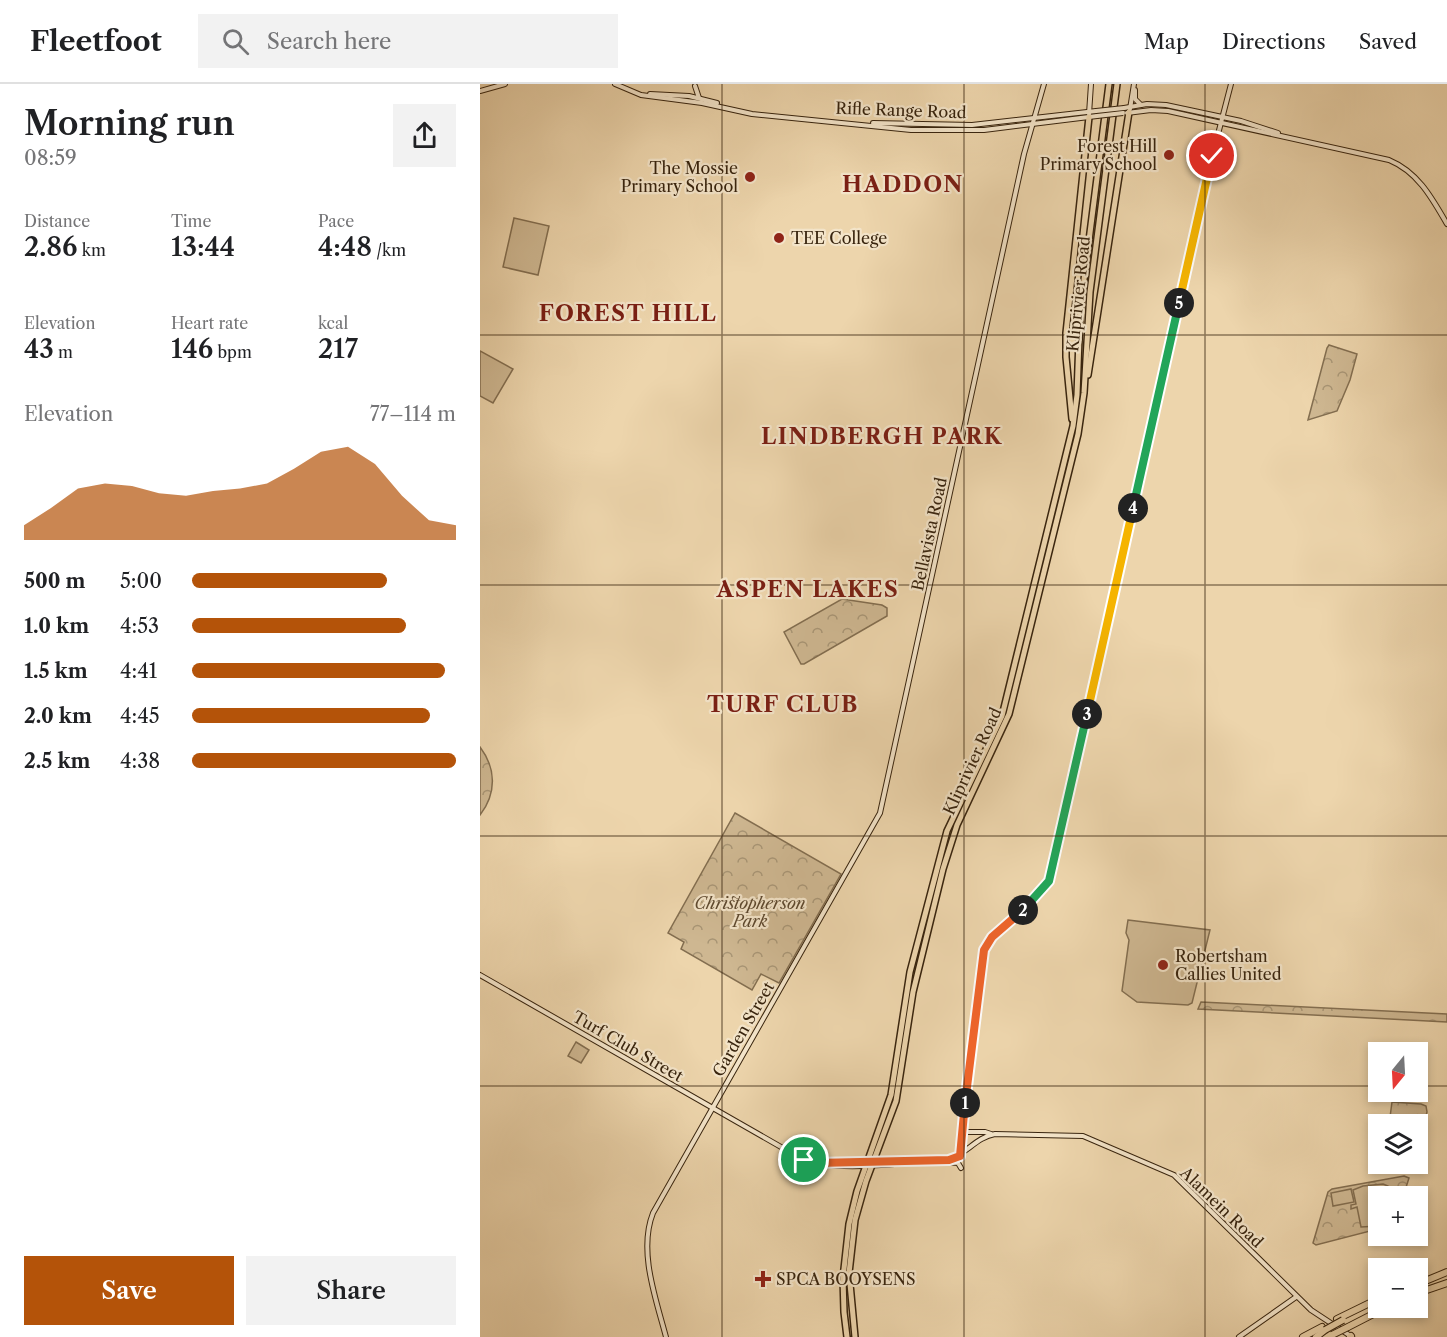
<!DOCTYPE html>
<meta charset="utf-8">
<style>
:root{--surface:#fff;--page:#f2f2f2;--text:#202124;--muted:#757577;--line:#e0e0e0;--accent:#b45309}
body{margin:0;font-family:"Libre Caslon Text",serif;background:var(--page);color:var(--text);height:100vh;display:flex;flex-direction:column;font-size:22px;white-space:nowrap}
*{box-sizing:border-box;margin:0}
p{font-size:20px;color:var(--muted)}
.icon{flex:none;width:33px;height:33px;fill:none;stroke:currentColor;stroke-width:2;stroke-linecap:round;stroke-linejoin:round}
.map{position:relative;flex:1;overflow:hidden}
.details{display:flex;flex-direction:column;background:var(--surface);width:480px}
.details>*{flex:none}
.needle{width:39px;rotate:198deg}
.buttons{position:absolute;left:888px;top:958px;display:grid;gap:12px}
.buttons a{display:grid;place-items:center;width:60px;height:60px;border-radius:0px;background:var(--surface);box-shadow:0 3px 9px #0003;font-size:30px}
.pin{position:absolute;display:grid;place-items:center;width:51px;height:51px;color:#fff;margin:-26px;border:3px solid #fff;border-radius:50%;box-shadow:0 2px 6px #0007}
.km{position:absolute;width:30px;height:30px;margin:-15px;border-radius:50%;background:#222;color:#fff;font-size:16px;line-height:30px;text-align:center}
.round{display:grid;place-items:center;flex:none;width:63px;height:63px;border-radius:0px;background:var(--page)}
.overview{display:flex;align-items:center;justify-content:space-between;height:102px;padding:0 24px}
h1{font-size:33px;font-weight:600;line-height:45px}
.figures{display:grid;grid-template-columns:repeat(3,1fr);gap:9px;height:102px;padding:6px 24px}
.figures div{display:grid;align-content:center}
.figures b{font-size:26px;font-weight:600}
.figures small{font-size:16px;font-weight:400}
.figures p{font-size:16px}
.chart{height:168px;padding:12px 24px}
.chart p{display:flex;justify-content:space-between}
.chart svg{width:100%;height:108px;margin-top:6px;fill:var(--accent);opacity:.7}
.primary-button{display:flex;gap:12px;margin-top:auto;padding:12px 24px}
.primary-button a{flex:1;height:69px;border-radius:0px;background:var(--accent);color:#fff;font-size:24px;font-weight:600;line-height:69px;text-align:center}
.primary-button a+a{background:var(--page);color:var(--text)}
ul{padding:0 24px;list-style:none;font-size:20px}
li{display:grid;grid-template-columns:96px 72px 1fr;align-items:center;height:45px}
li i{height:15px;border-radius:8px;background:var(--accent)}
header{display:flex;align-items:center;gap:36px;box-sizing:border-box;height:84px;padding:0 30px;background:var(--surface);border-bottom:2px solid var(--line)}
header strong{font-size:28px}
nav{display:flex;gap:33px;margin-inline-start:auto;font-size:21px}
.search{width:420px;height:54px;background:var(--page);display:flex;align-items:center;gap:15px;box-sizing:border-box;padding:0 21px;border-radius:0px;color:var(--muted);font-size:22px}
main{display:flex;flex:1;min-height:0}
.map>svg:first-child{display:block}
.park{fill:url(#park-crowns);stroke:#836e50;stroke-width:1.5}
.pitch{fill:#ceb791;stroke:#836e50;stroke-width:1.5}
.lines{fill:none;stroke-linecap:round;stroke-linejoin:round}
.secondary-casing{stroke:#38240e;stroke-width:6}
.primary-casing{stroke:#38240e;stroke-width:8}
.highway-casing{stroke:#38240e;stroke-width:8}
.secondary{stroke:#f3e4c9;stroke-width:4}
.primary{stroke:#edd5ac;stroke-width:5}
.highway{stroke:#edd5ac;stroke-width:6}
.secondary-bridge-casing{stroke:#38240e;stroke-width:6;stroke-linecap:butt}
.highway-bridge-casing{stroke:#38240e;stroke-width:8;stroke-linecap:butt}
.secondary-bridge{stroke:#f3e4c9;stroke-width:4}
.highway-bridge{stroke:#edd5ac;stroke-width:6}
.split-1-casing{stroke:#fff;stroke-width:12}
.split-2-casing{stroke:#fff;stroke-width:12}
.split-3-casing{stroke:#fff;stroke-width:12}
.split-4-casing{stroke:#fff;stroke-width:12}
.split-5-casing{stroke:#fff;stroke-width:12}
.split-6-casing{stroke:#fff;stroke-width:12}
.split-1{stroke:#f0652b;stroke-width:8}
.split-2{stroke:#f0652b;stroke-width:8}
.split-3{stroke:#22a559;stroke-width:8}
.split-4{stroke:#f5b400;stroke-width:8}
.split-5{stroke:#22a559;stroke-width:8}
.split-6{stroke:#f5b400;stroke-width:8}
.grid{fill:none;stroke:#38240e;stroke-width:1.5;stroke-opacity:0.55}
.poi-dot{fill:#8f2418;stroke:#f3e4c9;stroke-width:2}
.labels{text-anchor:middle;dominant-baseline:central;stroke-width:4.5;stroke-linejoin:round;paint-order:stroke}
.street-label{font-size:16px;fill:#38240e;stroke:#f3e4c9}
.poi-label{font-size:16px;fill:#38240e;stroke:#f3e4c9;text-anchor:start}
.park-label{font-size:16px;font-style:italic;fill:#5e492f;stroke:#f3e4c9}
.district-label{font-size:22px;font-weight:bold;letter-spacing:1.5px;fill:#7a1f14;stroke:#f3e4c9}
</style>
<header>
<strong>Fleetfoot</strong>
<div class="search"><svg class="icon" aria-label="search" viewBox="0 0 24 24"><circle cx="10" cy="10" r="6"/><path d="M15 15l6 6"/></svg>Search here</div>
<nav><a>Map</a><a>Directions</a><a>Saved</a></nav>
</header>
<main>
<section class="details">
<div class="overview"><div><h1>Morning run</h1><p>08:59</p></div><a class="round"><svg class="icon" aria-label="share" viewBox="0 0 24 24"><path d="M12 15V3M7 8l5-5 5 5M5 13v7h14v-7"/></svg></a></div>
<div class="figures">
<div><p>Distance</p><b>2.86<small> km</small></b></div>
<div><p>Time</p><b>13:44</b></div>
<div><p>Pace</p><b>4:48<small> /km</small></b></div>
</div>
<div class="figures">
<div><p>Elevation</p><b>43<small> m</small></b></div>
<div><p>Heart rate</p><b>146<small> bpm</small></b></div>
<div><p>kcal</p><b>217</b></div>
</div>
<div class="chart"><p><span>Elevation</span>77–114 m</p>
<svg viewBox="0 0 160 44" preserveAspectRatio="none"><path d="M0 44V38L10 31L20 23L30 21L40 22L50 25L60 26L70 24L80 23L90 21L100 15L110 8L120 6L130 13L140 26L150 36L160 38V44z"/></svg>
</div>
<ul>
<li><b>500 m</b>5:00<i style="width:74%"></i></li>
<li><b>1.0 km</b>4:53<i style="width:81%"></i></li>
<li><b>1.5 km</b>4:41<i style="width:96%"></i></li>
<li><b>2.0 km</b>4:45<i style="width:90%"></i></li>
<li><b>2.5 km</b>4:38<i style="width:100%"></i></li>
</ul>
<div class="primary-button"><a>Save</a><a>Share</a></div>
</section>
<div class="map">
<svg width="967" height="1253" viewBox="0 0 967 1253">
<defs>
<pattern id="park-crowns" width="20" height="18" patternUnits="userSpaceOnUse" patternTransform="scale(1.5)"><rect width="20" height="18" fill="#ceb791"/><path d="M2 6a3 3 0 1 1 6 0M12 15a3 3 0 1 1 6 0" fill="none" stroke="#a89575"/></pattern>
</defs>
<rect width="100%" height="100%" fill="#edd5ac"/>
<filter id="stains"><feTurbulence type="fractalNoise" baseFrequency=".00333" numOctaves="4"/><feColorMatrix values="0 0 0 0 .2 0 0 0 0 .09 0 0 0 0 .02 0 0 0 .5 -.17"/></filter>
<radialGradient id="worn" r=".72"><stop offset=".6" stop-color="#630" stop-opacity="0"/><stop offset="1" stop-color="#630" stop-opacity=".3"/></radialGradient>
<g class="park">
<path d="M 849,261 L 877,270 L 870,296 L 857,327 L 828,336 L 847,264 Z"/>
<path d="M 362,515 L 402,521 L 407,524 L 407,532 L 324,580 L 321,580 L 304,548 Z"/>
<path d="M 0,663 C 16,684 17,709 0,731 Z"/>
<path d="M 255,729 L 361,790 L 299,899 L 281,890 L 272,906 L 201,865 L 204,858 L 188,849 Z"/>
<path d="M 721,918 L 967,930 L 967,938 L 718,925 Z"/>
<path d="M 912,1018 L 941,1020 L 946,1022 L 947,1028 L 938,1062 L 938,1041 L 909,1041 Z"/>
<path d="M 924,1092 L 929,1094 L 923,1113 L 898,1113 L 898,1145 L 836,1161 L 833,1159 L 848,1108 L 852,1105 Z"/>
</g>
<g class="pitch">
<path d="M 34,134 L 69,142 L 58,191 L 23,183 Z"/>
<path d="M 0,267 L 33,285 L 13,319 L 0,312 Z"/>
<path d="M 648,836 L 730,846 L 712,919 L 708,921 L 657,918 L 642,907 L 649,856 L 646,849 Z"/>
<path d="M 96,958 L 109,966 L 101,979 L 88,972 Z"/>
<path d="M 903,1100 L 908,1102 L 910,1113 L 898,1113 L 898,1142 L 881,1143 L 877,1123 L 871,1125 L 871,1121 L 876,1120 L 873,1106 L 883,1102 Z"/>
<path d="M 871,1105 L 874,1118 L 853,1122 L 851,1109 Z"/>
</g>
<g class="lines">
<g class="secondary-casing">
<g id="secondary">
<path d="M 135,0 L 161,11 L 222,19 L 272,30 L 431,46 L 504,46 L 617,32"/>
<path d="M 215,2 L 219,14"/>
<path d="M 655,6 L 655,15 L 661,21"/>
<path d="M 0,7 L 25,0"/>
<path d="M 170,10 L 209,12 L 237,19"/>
<path d="M 644,24 L 667,20 L 686,21 L 761,37 L 798,49"/>
<path d="M 650,25 L 654,0"/>
<path d="M 647,29 L 671,26 L 688,27 L 909,76 C 938,88 952,114 967,140"/>
<path d="M 609,30 L 611,0"/>
<path d="M 393,39 L 492,41 L 616,27"/>
<path d="M 0,891 L 322,1075 C 348,1086 396,1082 424,1079"/>
<path d="M 482,1048 L 505,1048 L 511,1050"/>
<path d="M 480,1072 L 504,866 C 513,844 553,820 569,797 L 730,81 L 751,0"/>
<path d="M 466,1078 L 478,1079 L 481,1084"/>
<path d="M 336,1079 L 467,1076 C 486,1071 496,1053 515,1050 L 603,1052 L 694,1091 L 831,1226 L 872,1253"/>
<path d="M 186,1253 C 176,1215 158,1167 173,1129 L 400,729 L 544,70 L 564,0"/>
<path d="M 759,1253 L 816,1213"/>
</g>
</g>
<g class="primary-casing">
<g id="primary">
<path d="M 608,291 L 649,28"/>
<path d="M 592,335 L 586,273 L 586,249 L 609,33"/>
<path d="M 367,1253 L 364,1228 L 363,1194 L 369,1140 L 377,1107 L 411,1011 L 430,888 L 467,747 L 522,632 L 593,342 L 597,311 L 600,227 L 629,0"/>
<path d="M 375,1253 L 369,1189 L 375,1136 L 386,1097 L 416,1017 L 433,908 L 463,785 L 477,741 L 529,630 L 598,350 L 604,309 L 610,208 L 637,0"/>
</g>
</g>
<g class="highway-casing">
<g id="highway">
<path d="M 938,1200 L 967,1188"/>
<path d="M 938,1209 L 967,1199"/>
<path d="M 857,1235 L 898,1215"/>
<path d="M 868,1243 L 905,1224"/>
<path d="M 823,1253 L 842,1243"/>
<path d="M 836,1253 L 845,1246"/>
<path d="M 870,1253 L 871,1252"/>
</g>
</g>
<use href="#secondary" class="secondary"/>
<use href="#primary" class="primary"/>
<use href="#highway" class="highway"/>
<g class="secondary-bridge-casing">
<g id="secondary-bridge">
<path d="M 616,27 L 644,24"/>
<path d="M 617,32 L 643,29"/>
</g>
</g>
<g class="highway-bridge-casing">
<g id="highway-bridge">
<path d="M 845,1246 L 863,1236"/>
<path d="M 852,1251 L 868,1243"/>
</g>
</g>
<use href="#secondary-bridge" class="secondary-bridge"/>
<use href="#highway-bridge" class="highway-bridge"/>
</g>
<g class="lines">
<g class="split-1-casing">
<path id="split-1" d="M 324,1076 L 336,1079 L 469,1076 L 480,1072 L 485,1019"/>
</g>
<g class="split-2-casing">
<path id="split-2" d="M 485,1019 L 504,866 L 512,853 L 543,826"/>
</g>
<g class="split-3-casing">
<path id="split-3" d="M 543,826 L 569,797 L 607,630"/>
</g>
<g class="split-4-casing">
<path id="split-4" d="M 607,630 L 653,424"/>
</g>
<g class="split-5-casing">
<path id="split-5" d="M 653,424 L 699,219"/>
</g>
<g class="split-6-casing">
<path id="split-6" d="M 699,219 L 732,72"/>
</g>
<use href="#split-1" class="split-1"/>
<use href="#split-2" class="split-2"/>
<use href="#split-3" class="split-3"/>
<use href="#split-4" class="split-4"/>
<use href="#split-5" class="split-5"/>
<use href="#split-6" class="split-6"/>
</g>
<path class="grid" d="M 242,0 L 242,1253M 484,0 L 484,1253M 725,0 L 725,1253M 0,251 L 967,251M 0,501 L 967,501M 0,752 L 967,752M 0,1002 L 898,1002M 938,1002 L 967,1002"/>
<g class="poi-dot">
<circle cx="689" cy="71" r="6"/>
<circle cx="270" cy="93" r="6"/>
<circle cx="299" cy="154" r="6"/>
<circle cx="683" cy="881" r="6"/>
<path d="M280 1186h6v6h6v6h-6v6h-6v-6h-6v-6h6z"/>
</g>
<g class="labels">
<g class="street-label">
<text transform="translate(421 26) rotate(2)">Rifle Range Road</text>
<text transform="translate(598 210) rotate(-84)">Kliprivier Road</text>
<text transform="translate(449 450) rotate(-78)">Bellavista Road</text>
<text transform="translate(492 677) rotate(-65)">Kliprivier Road</text>
<text transform="translate(263 945) rotate(-60)">Garden Street</text>
<text transform="translate(148 962) rotate(30)">Turf Club Street</text>
<text transform="translate(742 1123) rotate(44)">Alamein Road</text>
</g>
<g class="poi-label">
<text x="677" y="62" text-anchor="end">Forest Hill<tspan x="677" dy="18">Primary School</tspan></text>
<text x="258" y="84" text-anchor="end">The Mossie<tspan x="258" dy="18">Primary School</tspan></text>
<text x="311" y="154">TEE College</text>
<text x="695" y="872">Robertsham<tspan x="695" dy="18">Callies United</tspan></text>
<text x="296" y="1195">SPCA BOOYSENS</text>
</g>
<g class="park-label">
<text x="270" y="819">Christopherson<tspan x="270" dy="18">Park</tspan></text>
</g>
<g class="district-label">
<text x="423" y="100">HADDON</text>
<text x="148" y="229">FOREST HILL</text>
<text x="402" y="352">LINDBERGH PARK</text>
<text x="328" y="505">ASPEN LAKES</text>
<text x="303" y="620">TURF CLUB</text>
</g>
</g>
<rect width="100%" height="100%" filter="url(#stains)"/>
<rect width="100%" height="100%" fill="url(#worn)"/>
</svg>
<div class="buttons">
<a><svg class="needle" viewBox="-14 -14 28 28"><path d="M0-13l5 13h-10z" fill="#e53935"/><path d="M0 13l5-13h-10z" fill="#757577"/></svg></a>
<a><svg class="icon" aria-label="layers" viewBox="0 0 24 24"><path d="M12 4l9 5-9 5-9-5zM3 14l9 5 9-5"/></svg></a>
<a>+</a>
<a>−</a>
</div>
<div class="pin" style="left:324px;top:1076px;background:#1e9e55"><svg class="icon" aria-label="arrive" viewBox="0 0 24 24"><path d="M6 21V4h12l-3 4 3 4H6"/></svg></div>
<div class="pin" style="left:732px;top:72px;background:#d93025"><svg class="icon" aria-label="check" viewBox="0 0 24 24"><path d="M5 12l5 5 9-10"/></svg></div>
<b class="km" style="left:485px;top:1019px">1</b>
<b class="km" style="left:543px;top:826px">2</b>
<b class="km" style="left:607px;top:630px">3</b>
<b class="km" style="left:653px;top:424px">4</b>
<b class="km" style="left:699px;top:219px">5</b>
</div>
</main>
